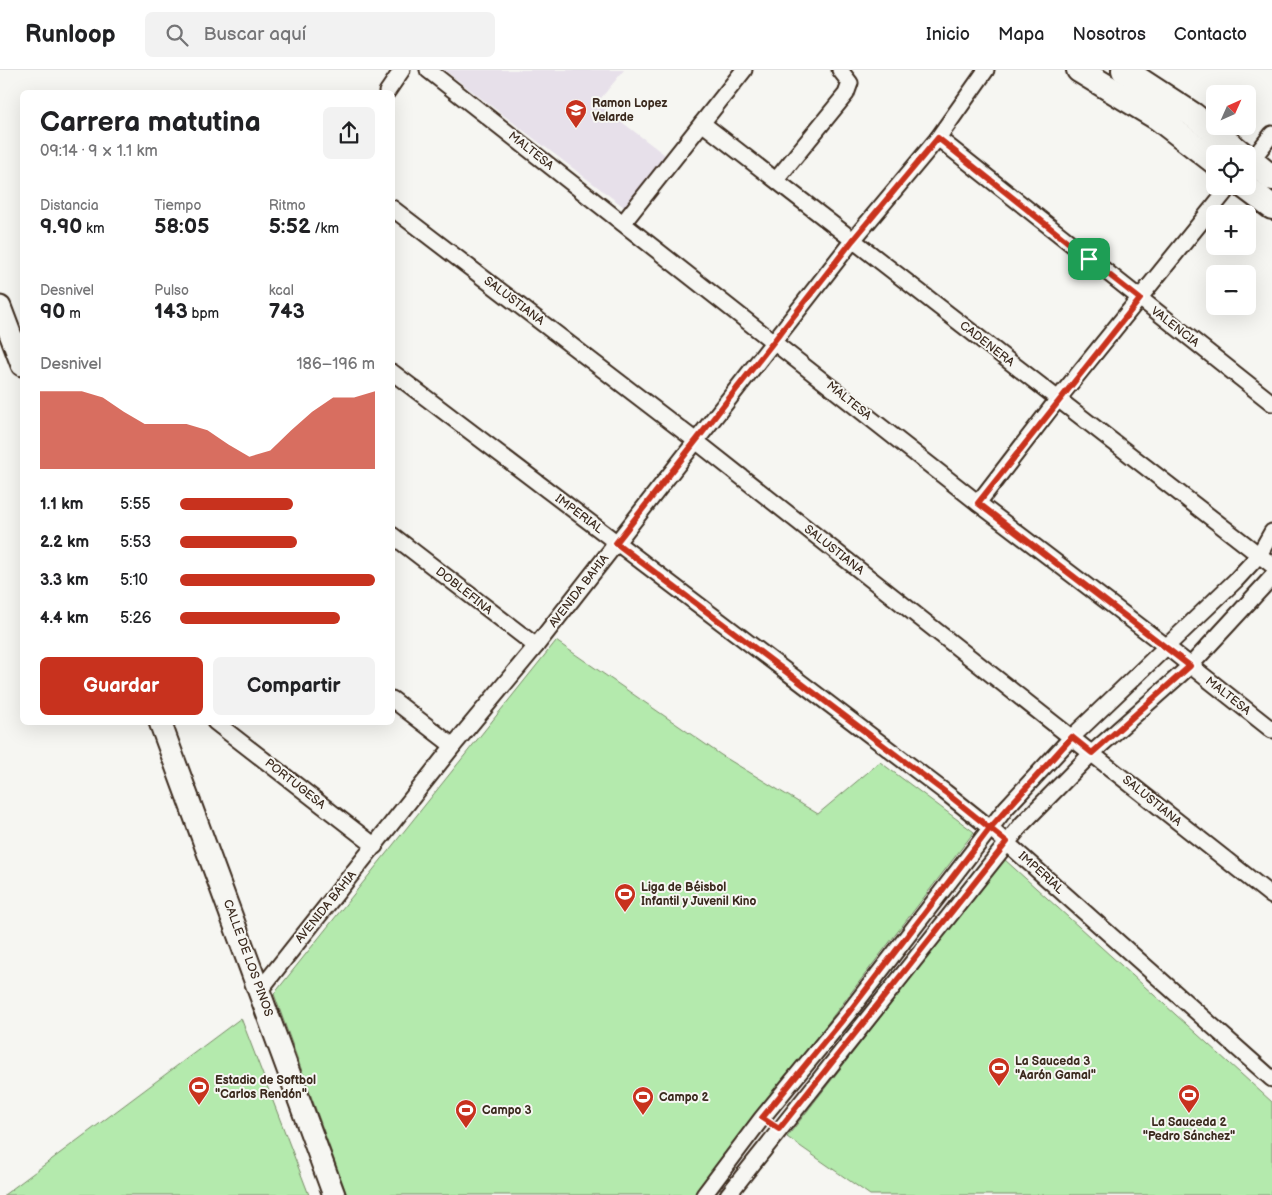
<!DOCTYPE html>
<html lang="es">
<meta charset="utf-8">
<style>
:root{--surface:#fff;--page:#f2f2f2;--text:#202124;--muted:#757577;--line:#e0e0e0;--accent:#c8321e}
body{margin:0;font-family:"Balsamiq Sans",sans-serif;background:var(--page);color:var(--text);height:100vh;display:flex;flex-direction:column;font-size:19px;white-space:nowrap}
*{box-sizing:border-box;margin:0}
p{font-size:16px;color:var(--muted)}
.icon{flex:none;width:28px;height:28px;fill:none;stroke:currentColor;stroke-width:2;stroke-linecap:round;stroke-linejoin:round}
.map{position:relative;flex:1;overflow:hidden}
.panel{position:absolute;left:20px;top:20px;width:375px;height:635px;display:flex;flex-direction:column;background:var(--surface);border-radius:8px;box-shadow:0 5px 20px #0002}
.panel>*{flex:none}
.needle{width:32px;rotate:45deg}
.controls{position:absolute;left:1206px;top:15px;display:grid;gap:10px}
.controls a{display:grid;place-items:center;width:50px;height:50px;border-radius:8px;background:var(--surface);box-shadow:0 5px 20px #0002;font-size:25px}
.pin{position:absolute;display:grid;place-items:center;width:42px;height:42px;color:#fff;margin:-21px;border-radius:10px;box-shadow:0 2px 8px #0006}
.round{display:grid;place-items:center;flex:none;width:52px;height:52px;border-radius:8px;background:var(--page)}
.head{display:flex;align-items:center;justify-content:space-between;height:85px;padding:0 20px}
h1{font-size:28px;font-weight:700;line-height:38px}
.metrics{display:grid;grid-template-columns:repeat(3,1fr);gap:8px;height:85px;padding:5px 20px}
.metrics div{display:grid;align-content:center}
.metrics b{font-size:21px;font-weight:700}
.metrics small{font-size:14px;font-weight:400}
.metrics p{font-size:14px}
.chart{height:140px;padding:10px 20px}
.chart p{display:flex;justify-content:space-between}
.chart svg{width:100%;height:90px;margin-top:5px;fill:var(--accent);opacity:.7}
.primary-button{display:flex;gap:10px;margin-top:auto;padding:10px 20px}
.primary-button a{flex:1;height:58px;border-radius:8px;background:var(--accent);color:#fff;font-size:20px;font-weight:700;line-height:58px;text-align:center}
.primary-button a+a{background:var(--page);color:var(--text)}
ul{padding:0 20px;list-style:none;font-size:16px}
li{display:grid;grid-template-columns:80px 60px 1fr;align-items:center;height:38px}
li i{height:12px;border-radius:6px;background:var(--accent)}
header{display:flex;align-items:center;gap:30px;box-sizing:border-box;height:70px;padding:0 25px;background:var(--surface);border-bottom:1px solid var(--line)}
header strong{font-size:24px}
nav{display:flex;gap:28px;margin-inline-start:auto;font-size:18px}
.search{width:350px;height:45px;background:var(--page);display:flex;align-items:center;gap:12px;box-sizing:border-box;padding:0 18px;border-radius:8px;color:var(--muted);font-size:19px}
.map>svg:first-child{display:block}
.built{fill:#e7e0ea}
.green{fill:#b4eaad;stroke:#788a66}
.lines{fill:none;stroke-linecap:round;stroke-linejoin:round}
.street-casing{stroke:#3b2a1e;stroke-width:19}
.secondary-casing{stroke:#3b2a1e;stroke-width:25}
.primary-casing{stroke:#3b2a1e;stroke-width:28}
.street{stroke:#f6f6f2;stroke-width:15}
.secondary{stroke:#f6f6f2;stroke-width:21}
.primary{stroke:#f6f6f2;stroke-width:24}
.route-casing{stroke:#fff;stroke-width:10}
.route{stroke:#c8321e;stroke-width:6}
.labels{text-anchor:middle;dominant-baseline:central;stroke-width:4;stroke-linejoin:round;paint-order:stroke}
.poi-label{font-size:12px;font-weight:bold;fill:#3b2a1e;stroke:#f6f6f2;text-anchor:start}
.street-label{font-size:12px;fill:#3b2a1e;stroke:#f6f6f2}
</style>
<header>
<strong>Runloop</strong>
<div class="search"><svg class="icon" aria-label="search" viewBox="0 0 24 24"><circle cx="10" cy="10" r="6"/><path d="M15 15l6 6"/></svg>Buscar aquí</div>
<nav><a>Inicio</a><a>Mapa</a><a>Nosotros</a><a>Contacto</a></nav>
</header>
<div class="map">
<svg width="1272" height="1125" viewBox="0 0 1272 1125">
<rect width="100%" height="100%" fill="#f6f6f2"/>
<filter id="ink" filterUnits="userSpaceOnUse"><feTurbulence type="fractalNoise" baseFrequency=".02" numOctaves="2"/><feDisplacementMap in="SourceGraphic" scale="10" xChannelSelector="R" yChannelSelector="G"/><feConvolveMatrix kernelMatrix="1 2 1 2 8 2 1 2 1" color-interpolation-filters="sRGB"/></filter>
<g filter="url(#ink)">
<path class="built" d="M 444,0 L 624,0 L 597,33 L 665,85 L 624,137 Z"/>
<g class="green">
<path d="M 556,571 L 721,685 L 818,744 L 880,692 L 974,762 L 696,1125 L 347,1125 L 274,924 Z"/>
<path d="M 1004,789 L 1272,1032 L 1272,1125 L 870,1125 L 787,1067 Z"/>
<path d="M 241,948 L 309,1125 L 4,1125 Z"/>
</g>
<g class="lines">
<g class="street-casing">
<g id="street">
<path d="M 428,0 L 978,433 L 1167,577 L 1272,660"/>
<path d="M 387,22 L 402,0"/>
<path d="M 702,53 L 1272,495"/>
<path d="M 938,68 L 1272,333"/>
<path d="M 1248,95 L 1272,64"/>
<path d="M 776,110 L 846,24 L 850,13 L 840,0"/>
<path d="M 392,138 L 696,371 L 1272,826"/>
<path d="M 623,153 L 744,0"/>
<path d="M 392,302 L 945,722 L 990,758 L 1272,1009"/>
<path d="M 978,433 L 1058,329 L 1230,116"/>
<path d="M 392,465 L 536,576"/>
<path d="M 392,629 L 453,676"/>
<path d="M 215,652 L 375,776"/>
<path d="M 260,920 L 453,676 L 536,576 L 853,170 L 938,68 L 986,0"/>
<path d="M 704,1125 L 762,1048 L 849,942 L 1006,738 L 1072,667 L 1236,510 L 1259,485 L 1272,462"/>
<path d="M 728,1125 L 1023,753 L 1092,683 L 1190,596 L 1272,507"/>
</g>
</g>
<g class="secondary-casing">
<g id="secondary">
<path d="M 0,237 L 22,295"/>
<path d="M 160,652 L 334,1125"/>
</g>
</g>
<g class="primary-casing">
<g id="primary">
<path d="M 1079,0 L 1158,48 L 1215,92"/>
<path d="M 1124,0 L 1193,45 L 1242,84"/>
<path d="M 1248,88 L 1272,108"/>
<path d="M 1244,116 L 1272,137"/>
</g>
</g>
<use href="#street" class="street"/>
<use href="#secondary" class="secondary"/>
<use href="#primary" class="primary"/>
</g>
</g>
<g class="lines" filter="url(#ink)">
<g class="route-casing">
<path id="route" d="M 1089,189 L 938,68 L 853,170 L 616,473 L 945,722 L 1007,772 L 779,1059 L 762,1048 L 849,942 L 990,758 L 1072,667 L 1092,683 L 1190,596 L 978,433 L 1140,229 L 1089,189"/>
</g>
<use href="#route" class="route"/>
</g>
<defs>
<g id="school-pin" transform="scale(1.125)"><path d="M0 17L-7.5 6A9.5 9.5 0 1 1 7.5 6Z" fill="#c8321e" stroke="#f6f6f2"/><path d="M0-5L7-2L0 1L-7-2ZM-4 1L0 2.5L4 1V4Q0 6-4 4Z" fill="#fff"/></g>
<g id="stadium-pin" transform="scale(1.125)"><path d="M0 17L-7.5 6A9.5 9.5 0 1 1 7.5 6Z" fill="#c8321e" stroke="#f6f6f2"/><path d="M0-5a6.5 5 0 1 0 0 10a6.5 5 0 1 0 0-10ZM-3.5-1.8h7v3.6h-7Z" fill="#fff"/></g>
</defs>
<g fill-rule="evenodd">
<use href="#school-pin" x="576" y="40"/>
<use href="#stadium-pin" x="625" y="824"/>
<use href="#stadium-pin" x="999" y="998"/>
<use href="#stadium-pin" x="199" y="1017"/>
<use href="#stadium-pin" x="1189" y="1025"/>
<use href="#stadium-pin" x="643" y="1027"/>
<use href="#stadium-pin" x="466" y="1040"/>
</g>
<g class="labels">
<g class="poi-label">
<text x="592" y="33">Ramon Lopez<tspan x="592" dy="14">Velarde</tspan></text>
<text x="641" y="817">Liga de Béisbol<tspan x="641" dy="14">Infantil y Juvenil Kino</tspan></text>
<text x="1015" y="991">La Sauceda 3<tspan x="1015" dy="14">"Aarón Gamal"</tspan></text>
<text x="215" y="1010">Estadio de Softbol<tspan x="215" dy="14">"Carlos Rendón"</tspan></text>
<text x="659" y="1027">Campo 2</text>
<text x="482" y="1040">Campo 3</text>
<text x="1189" y="1052" text-anchor="middle">La Sauceda 2<tspan x="1189" dy="14">"Pedro Sánchez"</tspan></text>
</g>
<g class="street-label">
<text transform="translate(531 81) rotate(38)">MALTESA</text>
<text transform="translate(514 231) rotate(37)">SALUSTIANA</text>
<text transform="translate(1175 257) rotate(38)">VALENCIA</text>
<text transform="translate(987 274) rotate(38)">CADENERA</text>
<text transform="translate(849 331) rotate(39)">MALTESA</text>
<text transform="translate(579 444) rotate(37)">IMPERIAL</text>
<text transform="translate(834 480) rotate(38)">SALUSTIANA</text>
<text transform="translate(464 521) rotate(38)">DOBLEFINA</text>
<text transform="translate(579 521) rotate(-52)">AVENIDA BAHIA</text>
<text transform="translate(1228 626) rotate(38)">MALTESA</text>
<text transform="translate(295 714) rotate(38)">PORTUGESA</text>
<text transform="translate(1152 731) rotate(39)">SALUSTIANA</text>
<text transform="translate(1041 803) rotate(42)">IMPERIAL</text>
<text transform="translate(326 837) rotate(-51)">AVENIDA BAHIA</text>
<text transform="translate(248 888) rotate(70)">CALLE DE LOS PINOS</text>
</g>
</g>
</svg>
<div class="controls">
<a><svg class="needle" viewBox="-14 -14 28 28"><path d="M0-13l5 13h-10z" fill="#e53935"/><path d="M0 13l5-13h-10z" fill="#757577"/></svg></a>
<a><svg class="icon" aria-label="locate" viewBox="0 0 24 24"><circle cx="12" cy="12" r="6"/><path d="M12 2v4M12 18v4M2 12h4M18 12h4"/></svg></a>
<a>+</a>
<a>−</a>
</div>
<div class="pin" style="left:1089px;top:189px;background:#1e9e55"><svg class="icon" aria-label="arrive" viewBox="0 0 24 24"><path d="M6 21V4h12l-3 4 3 4H6"/></svg></div>
<section class="panel">
<div class="head"><div><h1>Carrera matutina</h1><p>09:14 · 9 × 1.1 km</p></div><a class="round"><svg class="icon" aria-label="share" viewBox="0 0 24 24"><path d="M12 15V3M7 8l5-5 5 5M5 13v7h14v-7"/></svg></a></div>
<div class="metrics">
<div><p>Distancia</p><b>9.90<small> km</small></b></div>
<div><p>Tiempo</p><b>58:05</b></div>
<div><p>Ritmo</p><b>5:52<small> /km</small></b></div>
</div>
<div class="metrics">
<div><p>Desnivel</p><b>90<small> m</small></b></div>
<div><p>Pulso</p><b>143<small> bpm</small></b></div>
<div><p>kcal</p><b>743</b></div>
</div>
<div class="chart"><p><span>Desnivel</span>186–196 m</p>
<svg viewBox="0 0 160 44" preserveAspectRatio="none"><path d="M0 44V6L10 6L20 6L30 9L40 16L50 22L60 22L70 22L80 25L90 32L100 38L110 35L120 25L130 16L140 9L150 9L160 6V44z"/></svg>
</div>
<ul>
<li><b>1.1 km</b>5:55<i style="width:58%"></i></li>
<li><b>2.2 km</b>5:53<i style="width:60%"></i></li>
<li><b>3.3 km</b>5:10<i style="width:100%"></i></li>
<li><b>4.4 km</b>5:26<i style="width:82%"></i></li>
</ul>
<div class="primary-button"><a>Guardar</a><a>Compartir</a></div>
</section>
</div>
